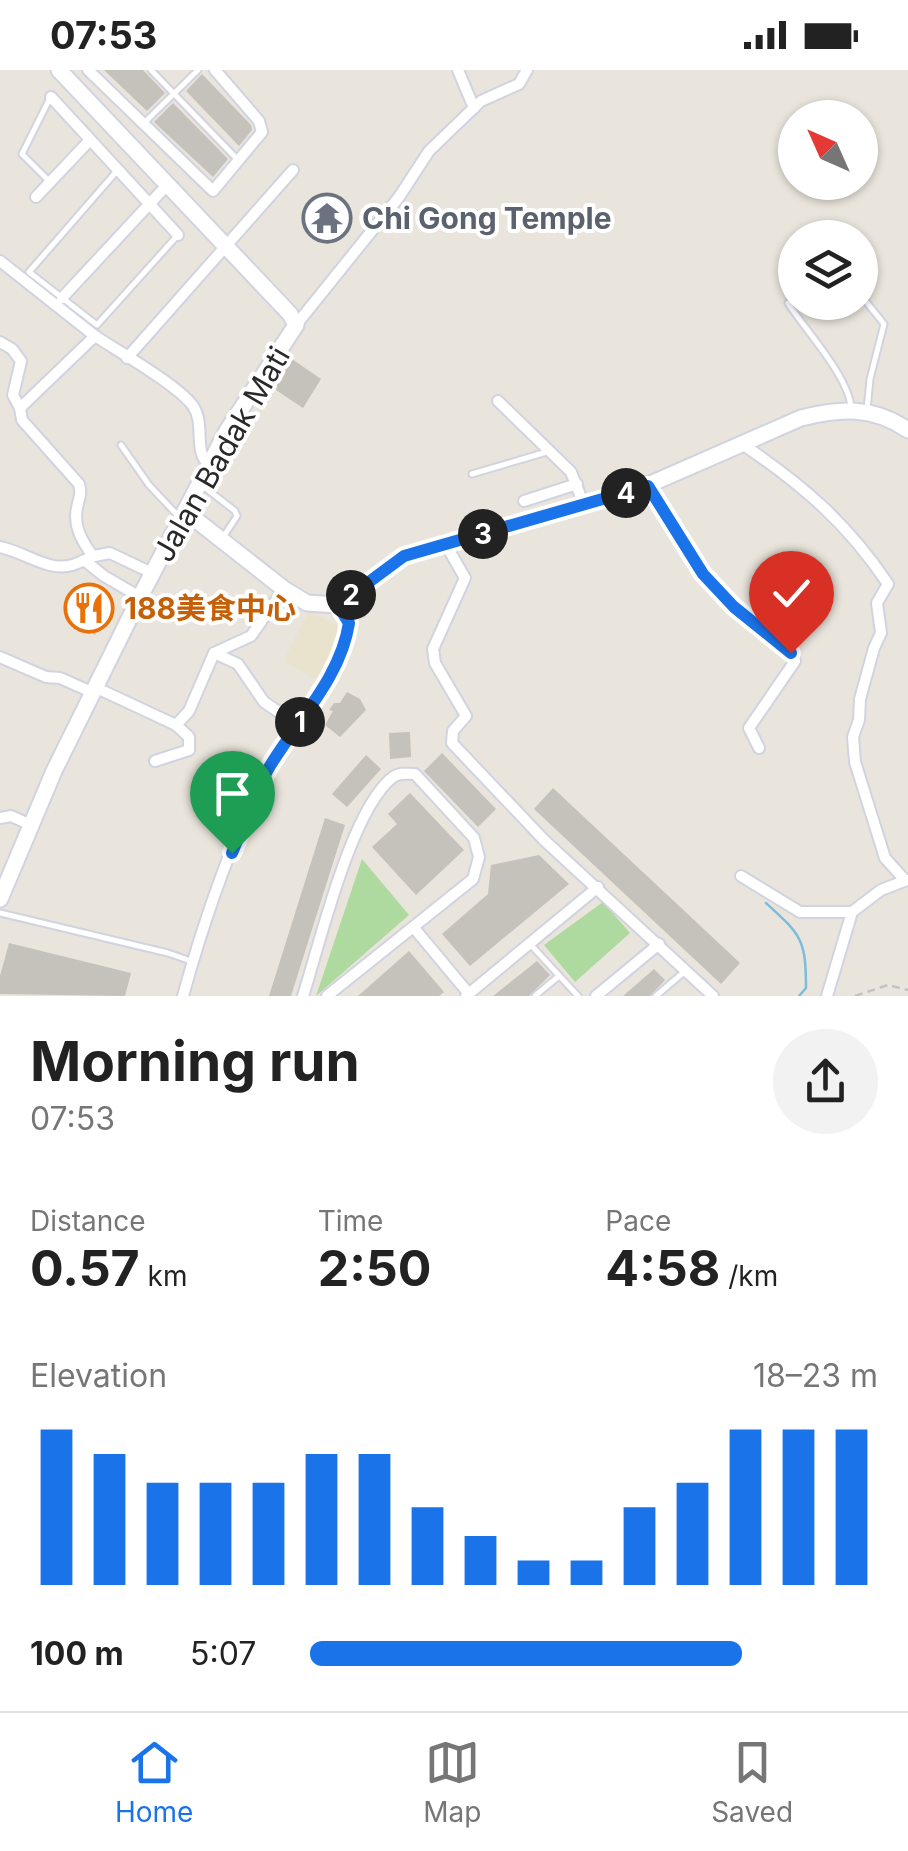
<!DOCTYPE html>
<meta charset="utf-8">
<style>
:root{--surface:#fff;--page:#f2f2f2;--text:#222;--muted:#767676;--line:#e0e0e0;--accent:#1a73e8}
body{margin:0;font-family:Inter,"Noto Sans SC",sans-serif;background:var(--page);color:var(--text);height:100vh;display:flex;flex-direction:column;font-size:38px;white-space:nowrap}
*{box-sizing:border-box;margin:0}
p{font-size:32px;color:var(--muted)}
.icon{flex:none;width:55px;height:55px;fill:none;stroke:currentColor;stroke-width:2;stroke-linecap:round;stroke-linejoin:round}
.map{position:relative;height:926px;overflow:hidden}
.sheet{display:flex;flex-direction:column;background:var(--surface);flex:1}
.sheet>*{flex:none}
.needle{width:65px;rotate:315deg}
.tools{position:absolute;left:778px;top:30px;display:grid;gap:20px}
.tools a{display:grid;place-items:center;width:100px;height:100px;border-radius:50%;background:var(--surface);box-shadow:0 2px 8px #0004;font-size:50px}
.pin{position:absolute;display:grid;place-items:center;width:85px;height:85px;color:#fff;margin:-102px -42px;border-radius:50% 50% 50% 0;rotate:-45deg;box-shadow:0 0 10px #0007}
.pin .icon{rotate:45deg}
.km{position:absolute;width:50px;height:50px;margin:-25px;border-radius:50%;background:#222;color:#fff;font-size:28px;line-height:50px;text-align:center}
.round{display:grid;place-items:center;flex:none;width:105px;height:105px;border-radius:52px;background:var(--page)}
.head{display:flex;align-items:center;justify-content:space-between;height:170px;padding:0 30px}
h1{font-size:55px;font-weight:700;line-height:75px}
.stats{display:grid;grid-template-columns:repeat(3,1fr);gap:15px;height:170px;padding:10px 30px}
.stats div{display:grid;align-content:center}
.stats b{font-size:50px;font-weight:700}
.stats small{font-size:28px;font-weight:400}
.stats p{font-size:28px}
.chart{height:280px;padding:20px 30px}
.chart p{display:flex;justify-content:space-between}
.chart svg{width:100%;height:180px;margin-top:10px;stroke:var(--accent);stroke-width:6}
ul{padding:0 30px;list-style:none;font-size:32px}
li{display:grid;grid-template-columns:160px 120px 1fr;align-items:center;height:75px}
li i{height:25px;border-radius:12px;background:var(--accent)}
.status{display:flex;justify-content:space-between;align-items:center;height:70px;padding:0 50px;background:var(--surface);direction:ltr}
.status svg{height:28px;fill:currentColor}
.menu{display:flex;justify-content:space-around;align-items:center;height:140px;border-top:2px solid var(--line);background:var(--surface);font-size:28px;color:var(--muted)}
.menu a{display:grid;justify-items:center;gap:5px}
.menu .current{color:var(--accent)}
.map>svg:first-child{display:block}
.education{fill:#e9e2cd}
.green{fill:#aed99f}
.lines{fill:none;stroke-linecap:round;stroke-linejoin:round}
.stream{stroke:#7bbcdf;stroke-width:2.5}
.building{fill:#c5c1bb}
.lane-casing{stroke:#d1d3e0;stroke-width:9}
.street-casing{stroke:#d1d3e0;stroke-width:14}
.secondary-casing{stroke:#d1d3e0;stroke-width:19}
.path{stroke:#c3c3c3;stroke-width:2.5;stroke-dasharray:8 5;stroke-linecap:butt}
.lane{stroke:#fff;stroke-width:5}
.street{stroke:#fff;stroke-width:10}
.secondary{stroke:#fff;stroke-width:15}
.route-casing{stroke:#fff;stroke-width:20}
.route{stroke:#1a73e8;stroke-width:12}
.labels{text-anchor:middle;dominant-baseline:central;stroke-width:8;stroke-linejoin:round;paint-order:stroke}
.worship-label{font-size:30px;font-weight:bold;fill:#5b616d;stroke:#fff;text-anchor:start}
.street-label{font-size:30px;fill:#292929;stroke:#fff}
.food-label{font-size:30px;font-weight:bold;fill:#c56008;stroke:#fff;text-anchor:start}
</style>
<div class="status"><b>07:53</b><svg viewBox="0 0 49 12"><path d="M0 12V9h3v3zM5 12V6h3v6zM10 12V3h3v9zM15 12V0h3v12zM26 1h20v11H26zM47 4h2v5h-2z"/></svg></div>
<div class="map">
<svg width="908" height="926" viewBox="0 0 908 926">
<rect width="100%" height="100%" fill="#e9e5dc"/>
<path class="education" d="M 309,541 L 344,559 L 318,610 L 283,592 Z"/>
<g class="green">
<path d="M 362,789 L 409,845 L 316,926 Z"/>
<path d="M 603,832 L 630,863 L 575,912 L 544,875 Z"/>
</g>
<g class="lines">
<path class="stream" d="M 766,833 C 801,865 806,869 806,918 L 799,926"/>
</g>
<g class="building">
<path d="M 104,0 L 143,0 L 165,23 L 147,41 Z"/>
<path d="M 202,4 L 251,55 L 252,60 L 239,76 L 186,21 Z"/>
<path d="M 173,33 L 228,89 L 213,107 L 154,52 Z"/>
<path d="M 318,132 L 326,138 L 330,133 L 336,140 L 333,146 L 345,157 L 339,165 L 311,142 Z"/>
<path d="M 289,287 L 321,309 L 303,338 L 270,316 Z"/>
<path d="M 82,515 L 112,531 L 95,565 L 67,546 Z"/>
<path d="M 347,622 L 360,629 L 366,640 L 340,667 L 325,655 L 333,641 L 329,640 L 334,633 L 340,633 Z"/>
<path d="M 410,662 L 411,687 L 390,689 L 389,663 Z"/>
<path d="M 442,683 L 496,739 L 478,757 L 424,701 Z"/>
<path d="M 366,685 L 381,699 L 347,737 L 332,724 Z"/>
<path d="M 553,718 L 740,893 L 721,914 L 534,739 Z"/>
<path d="M 410,723 L 464,780 L 416,825 L 372,777 L 397,754 L 388,744 Z"/>
<path d="M 325,748 L 345,755 L 291,926 L 269,926 Z"/>
<path d="M 539,785 L 569,814 L 470,896 L 442,864 L 488,824 L 491,795 Z"/>
<path d="M 9,873 L 131,903 L 125,926 L 0,924 L 0,906 Z"/>
<path d="M 409,881 L 444,922 L 439,926 L 358,926 Z"/>
<path d="M 537,891 L 550,905 L 529,926 L 493,926 Z"/>
<path d="M 654,899 L 665,910 L 650,926 L 623,926 Z"/>
</g>
<g class="lines">
<g class="lane-casing">
<g id="lane">
<path d="M 151,0 L 239,91"/>
<path d="M 50,28 L 22,84 L 50,112"/>
<path d="M 145,52 L 198,0"/>
<path d="M 116,102 L 29,202 L 97,255 L 177,166"/>
<path d="M 860,224 L 884,254 L 870,309 L 867,340"/>
<path d="M 788,233 C 806,261 848,306 851,337"/>
<path d="M 121,375 L 149,415 L 180,448"/>
<path d="M 472,404 L 550,381"/>
<path d="M 203,416 L 235,441 L 237,446 L 222,469"/>
<path d="M 0,843 L 168,883 L 191,891"/>
<path d="M 530,874 L 578,926"/>
<path d="M 535,926 L 559,906"/>
<path d="M 656,926 L 684,902"/>
</g>
</g>
<g class="street-casing">
<g id="street">
<path d="M 88,0 L 213,121 L 262,62 L 259,51 L 215,0"/>
<path d="M 458,0 L 474,38"/>
<path d="M 51,27 L 178,165"/>
<path d="M 36,127 L 90,70"/>
<path d="M 0,191 L 95,266"/>
<path d="M 62,228 L 168,114"/>
<path d="M 296,255 L 399,127 L 429,81 L 481,31 L 519,14 L 527,0"/>
<path d="M 0,272 L 12,279 L 21,291 L 13,325 L 20,338 L 22,350 L 79,414 C 82,425 79,427 77,438 C 73,456 82,471 92,485"/>
<path d="M 127,288 L 293,100"/>
<path d="M 498,331 L 571,402 L 584,435"/>
<path d="M 20,338 L 95,266 C 118,281 179,316 193,336 C 206,355 192,381 210,396"/>
<path d="M 742,374 C 803,415 847,453 888,514 L 877,533 L 881,563 L 874,578 L 860,629 L 859,650 L 853,667 L 855,692 L 885,788 L 904,809"/>
<path d="M 648,415 C 670,451 690,491 719,522 C 742,546 779,562 795,591 L 749,658 L 759,678"/>
<path d="M 524,431 L 577,414"/>
<path d="M 446,475 L 465,508 L 433,579 L 435,593 L 466,646 L 453,661 L 452,673 L 544,770 L 713,926"/>
<path d="M 0,477 C 32,484 53,508 84,490 L 104,506 L 140,527"/>
<path d="M 89,487 L 110,483 L 152,503"/>
<path d="M 214,583 L 238,594 L 264,632 L 298,655"/>
<path d="M 0,587 L 46,607 L 60,608 L 87,620 L 101,620 L 176,655 L 189,667 L 189,680 L 155,691"/>
<path d="M 176,655 L 189,641 L 214,583 L 251,566 L 284,519"/>
<path d="M 0,748 L 11,746 L 31,755"/>
<path d="M 741,806 L 800,842 L 852,842"/>
<path d="M 414,858 L 469,924"/>
<path d="M 183,926 C 204,850 231,771 267,701 C 293,652 340,610 349,553 L 338,535"/>
<path d="M 303,926 C 320,873 351,739 393,707 C 400,702 407,704 415,704 L 474,768 L 479,787 L 473,809 L 327,926"/>
<path d="M 466,926 L 598,817"/>
<path d="M 596,926 L 659,874"/>
<path d="M 827,926 L 852,842 L 881,820 L 907,810"/>
</g>
</g>
<g class="secondary-casing">
<g id="secondary">
<path d="M 186,442 L 284,519 L 307,533 L 338,535 L 404,486 L 648,415 L 801,348 C 840,338 873,336 908,360"/>
<path d="M 0,829 L 54,701 L 140,527 L 228,359 L 296,255 L 290,244 L 59,0"/>
</g>
</g>
<path class="path" d="M 855,926 L 888,915 L 908,920"/>
<use href="#lane" class="lane"/>
<use href="#street" class="street"/>
<use href="#secondary" class="secondary"/>
</g>
<g class="lines">
<g class="route-casing">
<path id="route" d="M 232,783 C 244,755 254,723 270,696 C 297,651 341,607 349,553 L 338,535 L 404,486 L 648,416 L 703,504 L 734,537 L 791,583"/>
</g>
<use href="#route" class="route"/>
</g>
<defs>
<g id="temple-ring" transform="scale(2.5)"><circle r="9.5" fill="#fff" stroke="#6b7280" stroke-width="1.5"/><path d="M0-6L5-2H3V0L6.5 2.5H4V6H1.5V3h-3V6H-4V2.5H-6.5L-3 0V-2H-5Z" fill="#6b7280"/></g>
<g id="restaurant-ring" transform="scale(2.5)"><circle r="9.5" fill="#fff" stroke="#e8710a" stroke-width="1.5"/><path d="M-5-6h1v4h1v-4h1v4h1v-4h1v5L-1.5 .5V6h-2V.5L-5-1ZM5-6V6H3V1.5H1.5Q1.5-4 5-6Z" fill="#e8710a"/></g>
</defs>
<g fill-rule="evenodd">
<use href="#temple-ring" x="327" y="148"/>
<use href="#restaurant-ring" x="89" y="538"/>
</g>
<g class="labels">
<g class="worship-label">
<text x="362" y="148">Chi Gong Temple</text>
</g>
<g class="street-label">
<text transform="translate(221 384) rotate(-60)">Jalan Badak Mati</text>
</g>
<g class="food-label">
<text x="124" y="538">188美食中心</text>
</g>
</g>
</svg>
<div class="tools">
<a><svg class="needle" viewBox="-14 -14 28 28"><path d="M0-13l5 13h-10z" fill="#e53935"/><path d="M0 13l5-13h-10z" fill="#767676"/></svg></a>
<a><svg class="icon" aria-label="layers" viewBox="0 0 24 24"><path d="M12 4l9 5-9 5-9-5zM3 14l9 5 9-5"/></svg></a>
</div>
<div class="pin" style="left:232px;top:783px;background:#1e9e55"><svg class="icon" aria-label="arrive" viewBox="0 0 24 24"><path d="M6 21V4h12l-3 4 3 4H6"/></svg></div>
<div class="pin" style="left:791px;top:583px;background:#d93025"><svg class="icon" aria-label="check" viewBox="0 0 24 24"><path d="M5 12l5 5 9-10"/></svg></div>
<b class="km" style="left:300px;top:652px">1</b>
<b class="km" style="left:351px;top:525px">2</b>
<b class="km" style="left:483px;top:464px">3</b>
<b class="km" style="left:626px;top:423px">4</b>
</div>
<section class="sheet">
<div class="head"><div><h1>Morning run</h1><p>07:53</p></div><a class="round"><svg class="icon" aria-label="share" viewBox="0 0 24 24"><path d="M12 15V3M7 8l5-5 5 5M5 13v7h14v-7"/></svg></a></div>
<div class="stats">
<div><p>Distance</p><b>0.57<small> km</small></b></div>
<div><p>Time</p><b>2:50</b></div>
<div><p>Pace</p><b>4:58<small> /km</small></b></div>
</div>
<div class="chart"><p><span>Elevation</span>18–23 m</p>
<svg viewBox="0 0 160 44" preserveAspectRatio="none"><path d="M5 44V6M15 44V12M25 44V19M35 44V19M45 44V19M55 44V12M65 44V12M75 44V25M85 44V32M95 44V38M105 44V38M115 44V25M125 44V19M135 44V6M145 44V6M155 44V6"/></svg>
</div>
<ul>
<li><b>100 m</b>5:07<i style="width:76%"></i></li>
</ul>
</section>
<nav class="menu">
<a class="current"><svg class="icon" aria-label="home" viewBox="0 0 24 24"><path d="M3 11l9-7 9 7M6 9v11h12V9"/></svg>Home</a>
<a><svg class="icon" aria-label="map" viewBox="0 0 24 24"><path d="M3 6l6-2 6 2 6-2v14l-6 2-6-2-6 2zM9 4v14M15 6v14"/></svg>Map</a>
<a><svg class="icon" aria-label="saved" viewBox="0 0 24 24"><path d="M7 4h10v16l-5-4-5 4z"/></svg>Saved</a>
</nav>
